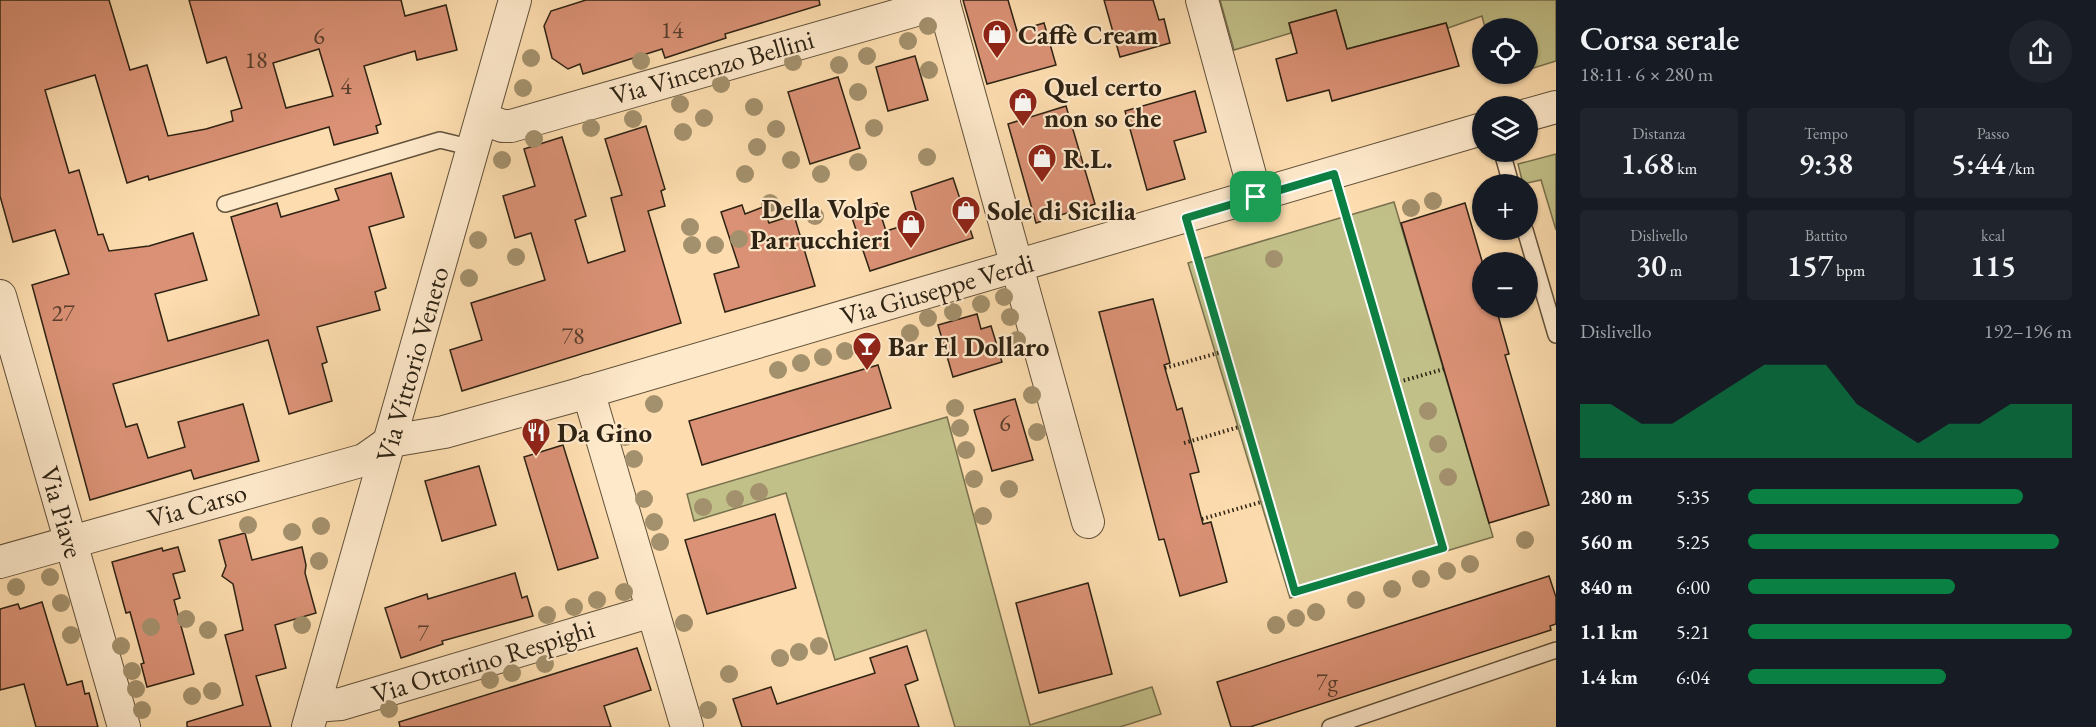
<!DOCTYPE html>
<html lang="it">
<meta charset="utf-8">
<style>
:root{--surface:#171b24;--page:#20242c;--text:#f1f3f6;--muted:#9ea1a6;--accent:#0b8043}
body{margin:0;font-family:"EB Garamond",serif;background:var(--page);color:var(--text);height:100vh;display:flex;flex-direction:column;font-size:22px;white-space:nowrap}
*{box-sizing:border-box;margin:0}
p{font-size:20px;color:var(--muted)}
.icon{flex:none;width:33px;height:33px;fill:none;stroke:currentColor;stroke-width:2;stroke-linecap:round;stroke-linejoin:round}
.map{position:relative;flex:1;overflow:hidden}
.side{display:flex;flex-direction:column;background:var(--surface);width:540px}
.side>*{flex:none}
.controls{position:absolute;left:1472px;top:18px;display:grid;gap:12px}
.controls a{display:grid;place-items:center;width:66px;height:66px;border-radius:50%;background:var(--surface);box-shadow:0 2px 4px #0004;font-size:30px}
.pin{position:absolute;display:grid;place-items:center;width:51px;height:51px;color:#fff;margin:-26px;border-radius:12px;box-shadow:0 3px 9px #0006}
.round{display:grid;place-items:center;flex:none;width:63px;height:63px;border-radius:32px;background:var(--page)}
.summary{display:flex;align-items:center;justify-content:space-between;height:102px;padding:0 24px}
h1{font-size:33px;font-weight:600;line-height:45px}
.figures{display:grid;grid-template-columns:repeat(3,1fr);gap:9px;height:102px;padding:6px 24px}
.figures div{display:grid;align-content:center;border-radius:6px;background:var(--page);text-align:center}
.figures b{font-size:30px;font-weight:600}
.figures small{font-size:16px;font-weight:400}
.figures p{font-size:16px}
.chart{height:168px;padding:12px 24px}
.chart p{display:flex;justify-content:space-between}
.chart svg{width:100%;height:108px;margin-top:6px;fill:var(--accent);opacity:.7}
ul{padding:0 24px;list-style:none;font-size:20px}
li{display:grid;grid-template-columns:96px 72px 1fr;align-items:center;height:45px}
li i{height:15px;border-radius:8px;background:var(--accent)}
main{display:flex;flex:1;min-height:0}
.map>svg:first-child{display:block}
.green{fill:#c2c089;stroke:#78714e;stroke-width:1.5}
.building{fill:#da9175;stroke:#2d2213;stroke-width:1.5;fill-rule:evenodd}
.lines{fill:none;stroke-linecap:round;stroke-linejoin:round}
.lane-casing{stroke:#61513a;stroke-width:18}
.street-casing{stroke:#61513a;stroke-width:34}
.path{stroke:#2d2213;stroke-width:4;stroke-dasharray:1.5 3;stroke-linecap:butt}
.lane{stroke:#fee9cb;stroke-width:15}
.street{stroke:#fee9cb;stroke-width:32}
.tree{fill:#a3906c}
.route-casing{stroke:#fff;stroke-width:12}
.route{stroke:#0b8043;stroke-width:8}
.labels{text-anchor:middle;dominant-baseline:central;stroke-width:4.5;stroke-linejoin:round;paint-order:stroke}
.number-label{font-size:24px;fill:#583e2c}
.poi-label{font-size:27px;font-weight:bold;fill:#2d2213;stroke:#fee9cb;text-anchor:start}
.street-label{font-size:27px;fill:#2d2213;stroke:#fee9cb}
</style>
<main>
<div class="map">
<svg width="1556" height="727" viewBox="0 0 1556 727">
<rect width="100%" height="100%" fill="#fdddaf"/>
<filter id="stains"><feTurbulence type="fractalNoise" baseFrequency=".00333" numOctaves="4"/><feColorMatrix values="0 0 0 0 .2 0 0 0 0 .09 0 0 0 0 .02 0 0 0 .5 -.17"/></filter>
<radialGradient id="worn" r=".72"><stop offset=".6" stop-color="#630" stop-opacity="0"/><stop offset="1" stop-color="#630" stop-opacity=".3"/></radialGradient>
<g class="green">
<path d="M 1220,0 L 1556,0 L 1556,61 L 1527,70 L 1527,28 L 1485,28 L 1482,16 L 1448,28 L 1446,23 L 1347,49 L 1336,10 L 1289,23 L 1291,33 L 1234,50 Z"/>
<path d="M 1556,154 L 1556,230 L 1541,180 L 1523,184 L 1518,164 Z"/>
<path d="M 1394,202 L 1493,537 L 1290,598 L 1188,263 Z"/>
<path d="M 947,417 L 1030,725 L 1152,687 L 1161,714 L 1120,727 L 955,727 L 926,630 L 835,660 L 786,493 L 694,521 L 687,494 Z"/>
</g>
<g class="building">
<path d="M 0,0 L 109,0 L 130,70 L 147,65 L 168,136 L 206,129 L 233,121 L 231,111 L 242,108 L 226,57 L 207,63 L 189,0 L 401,0 L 405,16 L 446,5 L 457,50 L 417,60 L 415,51 L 364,66 L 381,124 L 376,126 L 378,133 L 334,145 L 329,127 L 149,180 L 148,176 L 127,183 L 95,75 L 45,90 L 69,173 L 79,170 L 98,235 L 103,234 L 109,251 L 149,246 L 193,233 L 207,280 L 155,294 L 168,341 L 259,315 L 231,217 L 277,203 L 281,217 L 339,200 L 335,189 L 391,173 L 404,217 L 369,227 L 386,288 L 375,292 L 380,310 L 317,327 L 327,362 L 322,364 L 332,401 L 289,414 L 268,340 L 113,384 L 126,427 L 137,424 L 148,458 L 185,447 L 178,422 L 243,404 L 259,461 L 194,479 L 191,470 L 90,500 L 32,285 L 69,274 L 55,230 L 13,242 L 0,196 ZM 319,49 L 333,96 L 286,108 L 273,63 Z"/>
<path d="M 586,0 L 819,0 L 820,5 L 725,34 L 726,38 L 665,58 L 662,49 L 583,74 L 580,64 L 568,69 L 552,58 L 544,26 L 551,11 Z"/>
<path d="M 963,0 L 1008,0 L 1017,31 L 1044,23 L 1056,65 L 987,84 Z"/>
<path d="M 1104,0 L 1153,0 L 1159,20 L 1164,19 L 1170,43 L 1120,57 Z"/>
<path d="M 1336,10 L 1347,49 L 1446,23 L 1459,66 L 1332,101 L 1329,90 L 1287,101 L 1276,59 L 1297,53 L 1289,23 Z"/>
<path d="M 915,56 L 928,100 L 888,111 L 876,67 Z"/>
<path d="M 838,77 L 860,148 L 810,164 L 788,92 Z"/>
<path d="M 1195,91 L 1206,132 L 1174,141 L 1185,179 L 1147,190 L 1125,111 Z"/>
<path d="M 1066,106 L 1095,204 L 1036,223 L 1008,124 Z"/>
<path d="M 646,126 L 665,189 L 661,191 L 665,206 L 648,211 L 681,323 L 462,391 L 450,350 L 482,340 L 471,303 L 545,280 L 531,233 L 515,238 L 503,196 L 535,186 L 524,149 L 562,137 L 586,216 L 575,220 L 588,263 L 625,251 L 611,198 L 622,195 L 605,139 Z"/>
<path d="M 953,178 L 973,238 L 870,271 L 850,212 L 877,203 L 886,231 L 919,221 L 911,192 Z"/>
<path d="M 1465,203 L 1482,261 L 1482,308 L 1496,308 L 1509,354 L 1505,355 L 1549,505 L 1489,523 L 1401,223 Z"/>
<path d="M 742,205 L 745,214 L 763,207 L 769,223 L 794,215 L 815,286 L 725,312 L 714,274 L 739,267 L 721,212 Z"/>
<path d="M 1153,299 L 1170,363 L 1164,365 L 1177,410 L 1182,408 L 1199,472 L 1190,474 L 1203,524 L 1211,522 L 1227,582 L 1180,596 L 1164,539 L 1159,540 L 1099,312 Z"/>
<path d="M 977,314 L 981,329 L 991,326 L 1002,362 L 953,377 L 938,325 Z"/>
<path d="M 878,365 L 891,408 L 702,465 L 689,421 Z"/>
<path d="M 1015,399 L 1033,460 L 992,471 L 974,410 Z"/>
<path d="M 563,445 L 598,558 L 558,570 L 524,457 Z"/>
<path d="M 479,466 L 496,525 L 442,541 L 425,481 Z"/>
<path d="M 775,514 L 796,588 L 707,614 L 685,540 Z"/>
<path d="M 245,533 L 252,560 L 302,547 L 306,565 L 305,573 L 316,613 L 275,625 L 286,668 L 256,676 L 271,727 L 187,727 L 187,722 L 243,705 L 225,635 L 243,630 L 233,584 L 222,576 L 226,566 L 219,540 Z"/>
<path d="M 178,547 L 185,571 L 173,574 L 180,598 L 174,600 L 194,674 L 147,687 L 141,664 L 144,663 L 130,612 L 126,613 L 112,562 L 162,548 L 163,551 Z"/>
<path d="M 515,573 L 522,598 L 527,596 L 533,616 L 442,641 L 443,644 L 401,658 L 385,608 L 427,594 L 428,599 Z"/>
<path d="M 1549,576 L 1556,597 L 1556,624 L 1550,626 L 1551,630 L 1250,727 L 1231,727 L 1217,682 Z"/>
<path d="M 1088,583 L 1112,674 L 1039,693 L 1016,603 Z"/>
<path d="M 42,602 L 67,685 L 82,681 L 85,694 L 89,693 L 98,727 L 36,727 L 24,684 L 0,690 L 0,609 L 18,604 L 20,609 Z"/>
<path d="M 907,646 L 918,680 L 905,685 L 919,727 L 742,727 L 733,699 L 771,687 L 777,704 L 875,673 L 870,658 Z"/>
<path d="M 637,648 L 651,690 L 604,706 L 611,727 L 400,727 L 399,722 Z"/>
</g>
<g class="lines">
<g class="lane-casing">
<g id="lane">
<path d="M 1502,152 L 1511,184"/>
<path d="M 225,204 L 440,140 L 473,148"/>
<path d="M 1525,230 L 1556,335"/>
<path d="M 1330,727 L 1556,650"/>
</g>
</g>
<g class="street-casing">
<g id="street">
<path d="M 943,0 L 1088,522"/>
<path d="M 1202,0 L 1256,197"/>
<path d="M 1527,115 L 1556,107"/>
<path d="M 482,119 L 503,126 L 511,126 L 944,2"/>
<path d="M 0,296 L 124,727"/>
<path d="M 588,391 L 687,727"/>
<path d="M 0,562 L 364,460 L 391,441 L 444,432 L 570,397 L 1482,129"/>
<path d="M 314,706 L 341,704 L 652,611"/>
<path d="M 308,727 L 515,0"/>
</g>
</g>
<g class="path">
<path d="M 1193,242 L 1295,592 L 1443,548 L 1342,200"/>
<path d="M 1165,368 L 1225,351"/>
<path d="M 1395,383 L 1444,369"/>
<path d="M 1184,443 L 1246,425"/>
<path d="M 1202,519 L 1268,500"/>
</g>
<use href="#lane" class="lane"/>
<use href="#street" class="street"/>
</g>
<g class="tree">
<circle cx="928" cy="26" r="9"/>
<circle cx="908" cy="41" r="9"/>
<circle cx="867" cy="56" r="9"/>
<circle cx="531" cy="58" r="9"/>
<circle cx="641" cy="61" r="9"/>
<circle cx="793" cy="62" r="9"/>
<circle cx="839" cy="65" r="9"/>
<circle cx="929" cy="70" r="9"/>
<circle cx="721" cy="84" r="9"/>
<circle cx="523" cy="88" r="9"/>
<circle cx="858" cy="92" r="9"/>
<circle cx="680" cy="104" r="9"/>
<circle cx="754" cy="107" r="9"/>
<circle cx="704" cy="118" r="9"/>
<circle cx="633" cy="119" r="9"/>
<circle cx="591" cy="128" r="9"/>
<circle cx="874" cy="128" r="9"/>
<circle cx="776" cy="129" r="9"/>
<circle cx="683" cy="132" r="9"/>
<circle cx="534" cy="139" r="9"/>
<circle cx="757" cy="147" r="9"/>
<circle cx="927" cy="157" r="9"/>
<circle cx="502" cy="160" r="9"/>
<circle cx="791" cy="160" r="9"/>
<circle cx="858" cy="162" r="9"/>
<circle cx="745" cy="174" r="9"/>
<circle cx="821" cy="174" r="9"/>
<circle cx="1433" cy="201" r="9"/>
<circle cx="770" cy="203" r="9"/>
<circle cx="1411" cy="208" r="9"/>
<circle cx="815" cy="216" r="9"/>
<circle cx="690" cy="227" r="9"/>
<circle cx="739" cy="239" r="9"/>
<circle cx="478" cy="240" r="9"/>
<circle cx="692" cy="245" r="9"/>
<circle cx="715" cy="245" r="9"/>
<circle cx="516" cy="257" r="9"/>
<circle cx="1274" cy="259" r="9"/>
<circle cx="469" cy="278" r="9"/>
<circle cx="1004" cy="297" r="9"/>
<circle cx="981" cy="304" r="9"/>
<circle cx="953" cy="312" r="9"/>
<circle cx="1010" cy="317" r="9"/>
<circle cx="928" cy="318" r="9"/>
<circle cx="910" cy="333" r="9"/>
<circle cx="1017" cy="340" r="9"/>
<circle cx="866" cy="345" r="9"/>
<circle cx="845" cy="351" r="9"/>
<circle cx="823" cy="357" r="9"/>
<circle cx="801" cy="363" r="9"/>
<circle cx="778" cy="370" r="9"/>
<circle cx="1032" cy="395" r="9"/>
<circle cx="654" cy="404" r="9"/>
<circle cx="955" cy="408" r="9"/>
<circle cx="1428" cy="411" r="9"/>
<circle cx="960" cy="428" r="9"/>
<circle cx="1037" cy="432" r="9"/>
<circle cx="625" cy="437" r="9"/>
<circle cx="1438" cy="444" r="9"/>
<circle cx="966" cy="450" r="9"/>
<circle cx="634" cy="459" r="9"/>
<circle cx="1448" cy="477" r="9"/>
<circle cx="974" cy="479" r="9"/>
<circle cx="1009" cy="489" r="9"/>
<circle cx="759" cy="492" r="9"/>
<circle cx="644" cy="499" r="9"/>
<circle cx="735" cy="499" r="9"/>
<circle cx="703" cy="507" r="9"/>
<circle cx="983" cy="516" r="9"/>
<circle cx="654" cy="522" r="9"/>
<circle cx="248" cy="525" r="9"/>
<circle cx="321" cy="526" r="9"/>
<circle cx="292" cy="532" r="9"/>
<circle cx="1525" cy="540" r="9"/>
<circle cx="660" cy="542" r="9"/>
<circle cx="319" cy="561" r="9"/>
<circle cx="1470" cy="564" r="9"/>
<circle cx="1447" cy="571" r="9"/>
<circle cx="50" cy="577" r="9"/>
<circle cx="1421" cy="579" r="9"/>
<circle cx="16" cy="587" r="9"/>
<circle cx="1392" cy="589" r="9"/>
<circle cx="624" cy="592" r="9"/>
<circle cx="597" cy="600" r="9"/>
<circle cx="1356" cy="600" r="9"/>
<circle cx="61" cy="603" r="9"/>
<circle cx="574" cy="607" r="9"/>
<circle cx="1316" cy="612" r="9"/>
<circle cx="547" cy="615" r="9"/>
<circle cx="1296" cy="618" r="9"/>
<circle cx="186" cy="619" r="9"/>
<circle cx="684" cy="623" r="9"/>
<circle cx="302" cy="625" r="9"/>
<circle cx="1276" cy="625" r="9"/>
<circle cx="151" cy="627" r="9"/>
<circle cx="208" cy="630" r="9"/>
<circle cx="71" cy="635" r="9"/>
<circle cx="121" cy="646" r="9"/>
<circle cx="819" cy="646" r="9"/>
<circle cx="799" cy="652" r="9"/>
<circle cx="780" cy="658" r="9"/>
<circle cx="545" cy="664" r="9"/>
<circle cx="132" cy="671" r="9"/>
<circle cx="512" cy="673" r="9"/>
<circle cx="729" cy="674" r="9"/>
<circle cx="490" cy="680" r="9"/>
<circle cx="136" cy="689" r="9"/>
<circle cx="212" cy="691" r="9"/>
<circle cx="192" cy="696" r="9"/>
<circle cx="389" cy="709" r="9"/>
<circle cx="142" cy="710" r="9"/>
<circle cx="708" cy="710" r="9"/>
</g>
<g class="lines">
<g class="route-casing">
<path id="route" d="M 1334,174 L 1443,548 L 1295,592 L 1186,218 Z"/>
</g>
<use href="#route" class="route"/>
</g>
<defs>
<g id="shop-pin" transform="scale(1.5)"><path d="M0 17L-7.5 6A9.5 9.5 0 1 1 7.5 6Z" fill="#8f2418" stroke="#fee9cb"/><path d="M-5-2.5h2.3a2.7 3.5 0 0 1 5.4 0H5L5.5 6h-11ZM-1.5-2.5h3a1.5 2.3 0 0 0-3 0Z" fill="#fff"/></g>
<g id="bar-pin" transform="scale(1.5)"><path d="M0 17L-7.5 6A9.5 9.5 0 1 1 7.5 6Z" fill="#8f2418" stroke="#fee9cb"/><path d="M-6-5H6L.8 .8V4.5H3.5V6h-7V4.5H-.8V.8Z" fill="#fff"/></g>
<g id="restaurant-pin" transform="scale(1.5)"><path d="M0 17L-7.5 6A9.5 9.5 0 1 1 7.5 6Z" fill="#8f2418" stroke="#fee9cb"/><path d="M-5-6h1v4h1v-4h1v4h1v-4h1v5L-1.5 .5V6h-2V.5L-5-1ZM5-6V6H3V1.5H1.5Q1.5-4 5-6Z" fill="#fff"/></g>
</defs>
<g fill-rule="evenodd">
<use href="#shop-pin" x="997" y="34"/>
<use href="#shop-pin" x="1023" y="102"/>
<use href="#shop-pin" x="1042" y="158"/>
<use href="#shop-pin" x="966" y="210"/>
<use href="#shop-pin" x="911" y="224"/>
<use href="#bar-pin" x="867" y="346"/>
<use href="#restaurant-pin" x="536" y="432"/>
</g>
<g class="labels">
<g class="number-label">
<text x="672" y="29">14</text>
<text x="319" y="35">6</text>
<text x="256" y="59">18</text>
<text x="346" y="85">4</text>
<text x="63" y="312">27</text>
<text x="573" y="335">78</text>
<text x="1005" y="422">6</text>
<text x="423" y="632">7</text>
<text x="1327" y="681">7g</text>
</g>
<g class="poi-label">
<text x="1018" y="34">Caffè Cream</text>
<text x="1044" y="86">Quel certo<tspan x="1044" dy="31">non so che</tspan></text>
<text x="1063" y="158">R.L.</text>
<text x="890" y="208" text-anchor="end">Della Volpe<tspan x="890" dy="31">Parrucchieri</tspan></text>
<text x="987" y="210">Sole di Sicilia</text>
<text x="888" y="346">Bar El Dollaro</text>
<text x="557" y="432">Da Gino</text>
</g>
<g class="street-label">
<text transform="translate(712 67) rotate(-16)">Via Vincenzo Bellini</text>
<text transform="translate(937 289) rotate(-16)">Via Giuseppe Verdi</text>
<text transform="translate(412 364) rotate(-74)">Via Vittorio Veneto</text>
<text transform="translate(197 505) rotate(-16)">Via Carso</text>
<text transform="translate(62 512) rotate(74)">Via Piave</text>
<text transform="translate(483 661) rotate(-17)">Via Ottorino Respighi</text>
</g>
</g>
<rect width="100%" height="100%" filter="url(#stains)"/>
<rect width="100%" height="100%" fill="url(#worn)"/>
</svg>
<div class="controls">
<a><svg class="icon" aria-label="locate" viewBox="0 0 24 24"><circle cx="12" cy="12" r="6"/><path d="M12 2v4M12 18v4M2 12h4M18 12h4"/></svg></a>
<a><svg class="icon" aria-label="layers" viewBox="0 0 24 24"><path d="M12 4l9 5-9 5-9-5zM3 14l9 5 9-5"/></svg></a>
<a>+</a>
<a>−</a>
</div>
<div class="pin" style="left:1256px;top:197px;background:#1e9e55"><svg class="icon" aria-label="arrive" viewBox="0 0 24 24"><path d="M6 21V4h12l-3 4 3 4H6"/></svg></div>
</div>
<section class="side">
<div class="summary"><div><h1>Corsa serale</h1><p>18:11 · 6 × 280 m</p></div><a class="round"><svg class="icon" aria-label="share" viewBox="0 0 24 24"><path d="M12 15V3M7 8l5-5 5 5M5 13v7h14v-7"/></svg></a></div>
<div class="figures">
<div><p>Distanza</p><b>1.68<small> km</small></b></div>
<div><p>Tempo</p><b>9:38</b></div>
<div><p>Passo</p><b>5:44<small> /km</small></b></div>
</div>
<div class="figures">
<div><p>Dislivello</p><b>30<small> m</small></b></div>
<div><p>Battito</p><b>157<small> bpm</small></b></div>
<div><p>kcal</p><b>115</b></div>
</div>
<div class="chart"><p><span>Dislivello</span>192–196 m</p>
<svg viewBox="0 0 160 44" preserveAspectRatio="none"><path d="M0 44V22L10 22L20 30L30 30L40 22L50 14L60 6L70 6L80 6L90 22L100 30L110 38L120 30L130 30L140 22L150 22L160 22V44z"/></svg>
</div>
<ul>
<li><b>280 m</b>5:35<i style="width:85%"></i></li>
<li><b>560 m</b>5:25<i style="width:96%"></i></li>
<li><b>840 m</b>6:00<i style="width:64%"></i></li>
<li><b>1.1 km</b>5:21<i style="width:100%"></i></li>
<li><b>1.4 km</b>6:04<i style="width:61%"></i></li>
</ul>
</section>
</main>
